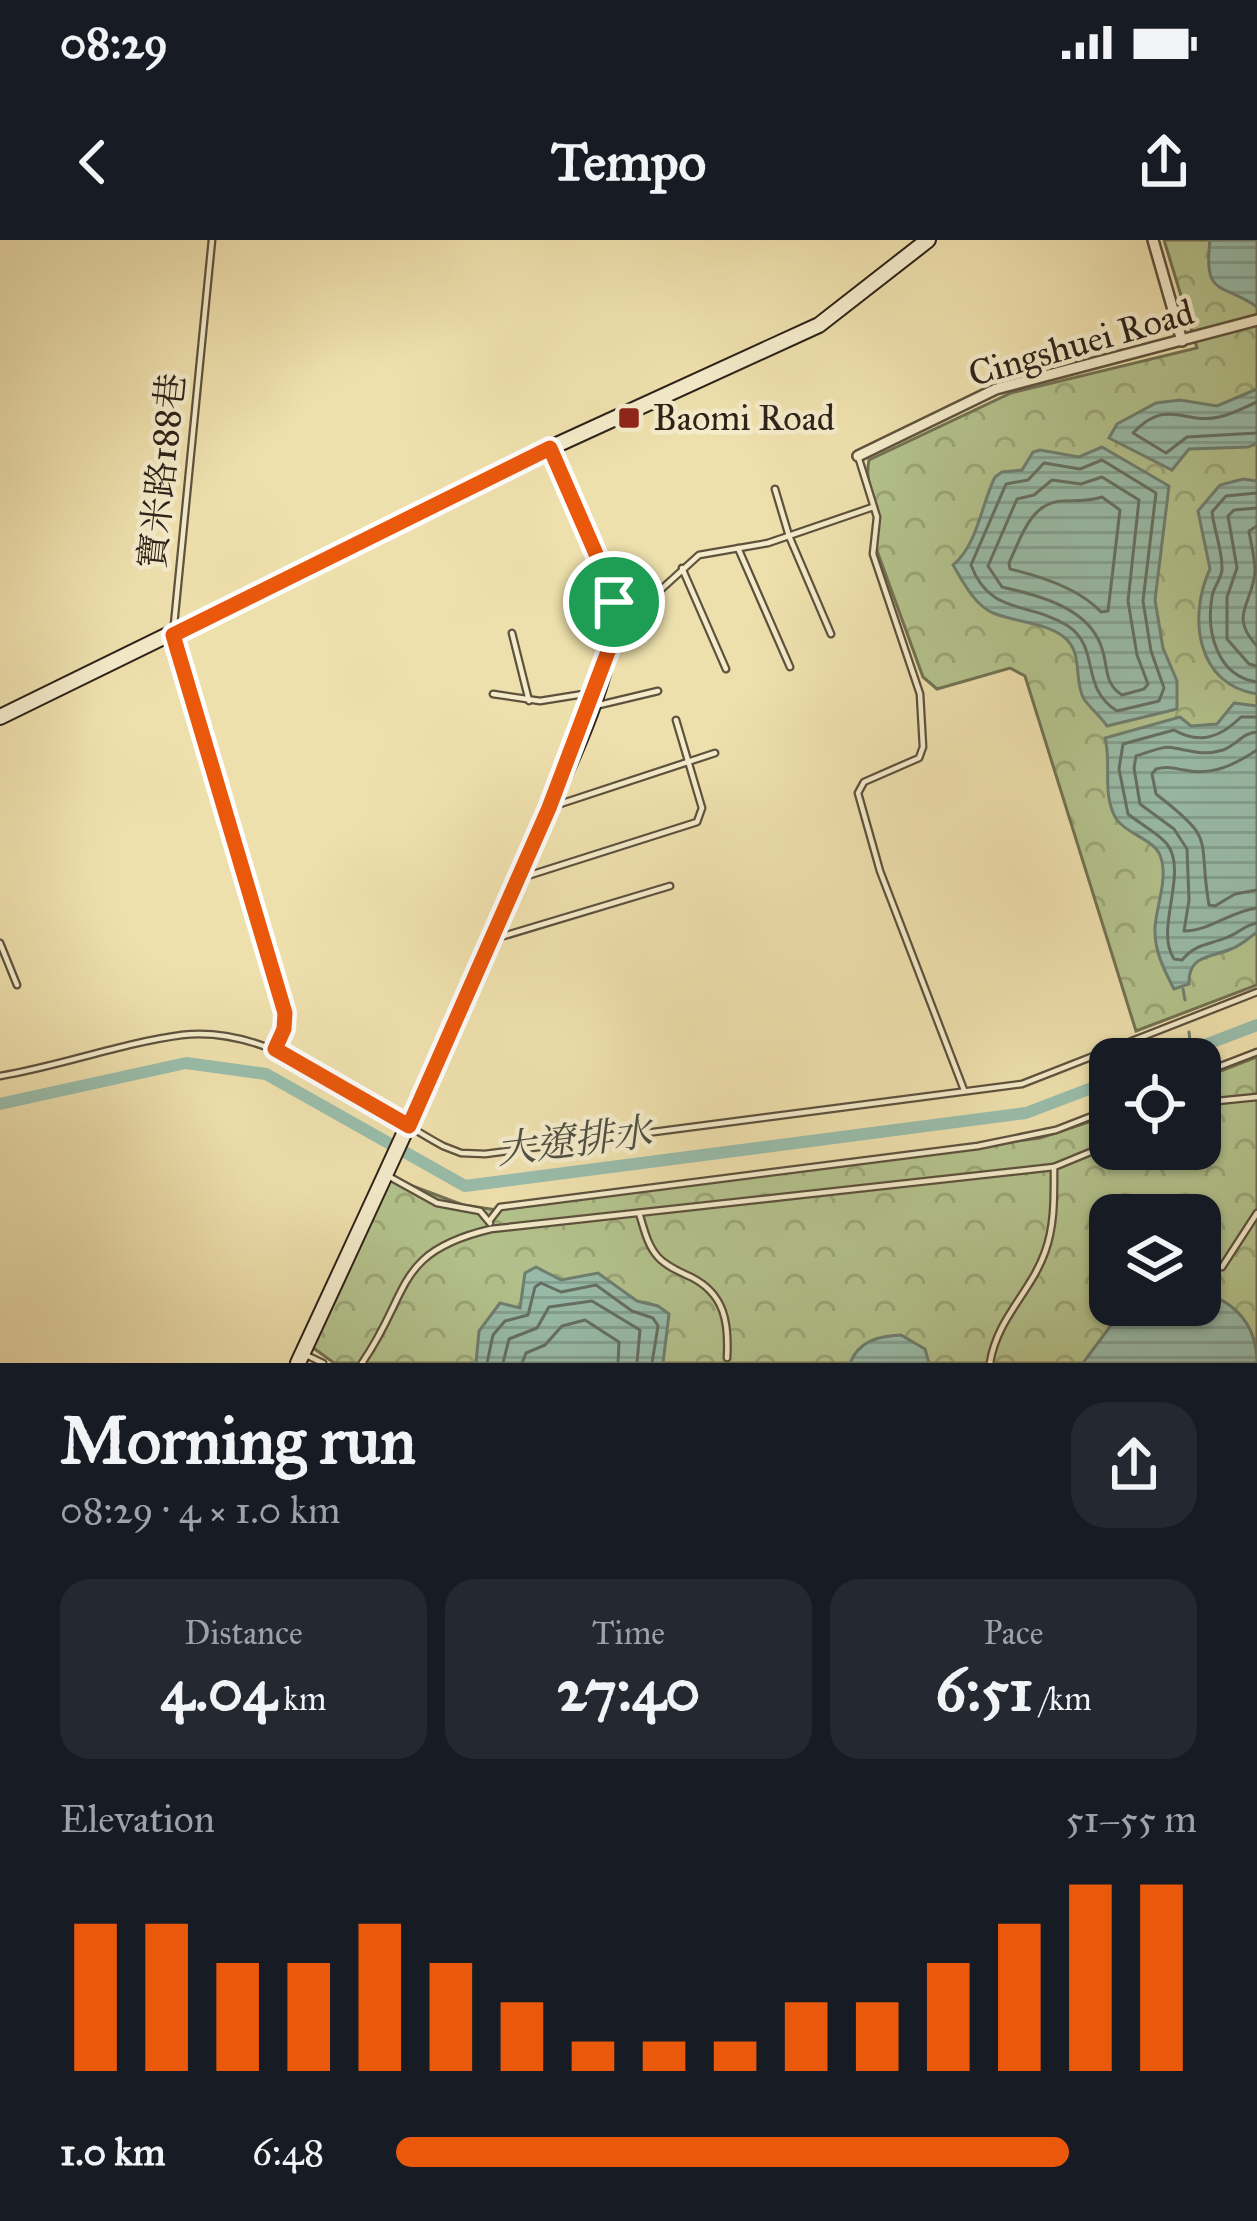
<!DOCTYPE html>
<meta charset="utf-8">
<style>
:root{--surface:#171b24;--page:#242831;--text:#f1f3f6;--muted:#9ea1a6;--accent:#ea580c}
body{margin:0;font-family:"IM FELL Great Primer","Noto Serif TC",serif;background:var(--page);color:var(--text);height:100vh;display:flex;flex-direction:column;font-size:45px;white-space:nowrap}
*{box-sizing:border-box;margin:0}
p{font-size:39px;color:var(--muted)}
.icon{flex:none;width:66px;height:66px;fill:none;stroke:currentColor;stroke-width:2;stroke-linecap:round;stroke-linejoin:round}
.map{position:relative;height:1123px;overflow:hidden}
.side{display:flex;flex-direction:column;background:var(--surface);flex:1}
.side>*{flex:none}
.tools{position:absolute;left:1089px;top:798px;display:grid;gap:24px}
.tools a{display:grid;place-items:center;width:132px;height:132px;border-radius:24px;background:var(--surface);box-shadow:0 3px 9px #0004;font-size:60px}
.pin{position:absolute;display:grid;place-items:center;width:102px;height:102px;color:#fff;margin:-51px;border:6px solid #fff;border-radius:50%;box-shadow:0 3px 12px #0007}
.round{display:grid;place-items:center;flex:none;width:126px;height:126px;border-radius:36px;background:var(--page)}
.summary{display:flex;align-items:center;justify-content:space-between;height:204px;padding:0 60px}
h1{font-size:66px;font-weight:700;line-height:90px}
.figures{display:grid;grid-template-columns:repeat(3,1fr);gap:18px;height:204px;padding:12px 60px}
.figures div{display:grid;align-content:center;border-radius:30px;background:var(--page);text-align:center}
.figures b{font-size:60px;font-weight:700}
.figures small{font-size:33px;font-weight:400}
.figures p{font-size:33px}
.chart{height:336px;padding:24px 60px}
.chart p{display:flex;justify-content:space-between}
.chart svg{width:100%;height:216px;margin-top:12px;stroke:var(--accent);stroke-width:6}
ul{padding:0 60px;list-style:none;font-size:39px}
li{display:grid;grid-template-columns:192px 144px 1fr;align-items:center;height:90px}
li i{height:30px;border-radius:15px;background:var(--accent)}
.status{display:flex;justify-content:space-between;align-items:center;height:84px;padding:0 60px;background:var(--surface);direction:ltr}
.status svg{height:33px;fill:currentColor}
header{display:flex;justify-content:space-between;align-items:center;height:156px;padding:0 60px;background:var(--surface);font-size:54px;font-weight:700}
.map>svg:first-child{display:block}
.forest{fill:url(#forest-crowns);stroke:#717253;stroke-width:3;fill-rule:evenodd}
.water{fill:url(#water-rules);stroke:#6e7f71;stroke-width:3}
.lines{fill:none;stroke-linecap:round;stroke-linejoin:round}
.shore{stroke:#647062;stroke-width:3}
.stream{stroke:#6e7f71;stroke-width:3}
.canal{stroke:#99bdab;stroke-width:12}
.lane-casing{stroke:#5e523e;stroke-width:9}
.street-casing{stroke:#5e523e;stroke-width:14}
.secondary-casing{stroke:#2e2219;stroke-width:18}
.lane{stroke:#f4ebca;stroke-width:4.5}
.street{stroke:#f4ebca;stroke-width:9}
.secondary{stroke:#f4ebca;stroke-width:14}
.route-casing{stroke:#fff;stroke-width:24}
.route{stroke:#ea580c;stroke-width:15}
.poi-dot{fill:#8f2418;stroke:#f4ebca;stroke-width:4.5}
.labels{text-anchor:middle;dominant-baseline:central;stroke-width:9;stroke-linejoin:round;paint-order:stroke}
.street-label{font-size:36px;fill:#2e2219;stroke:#f4ebca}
.poi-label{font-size:36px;fill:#2e2219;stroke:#f4ebca;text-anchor:start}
.water-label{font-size:39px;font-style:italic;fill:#4e5045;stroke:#f4ebca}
</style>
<div class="status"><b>08:29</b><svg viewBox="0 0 49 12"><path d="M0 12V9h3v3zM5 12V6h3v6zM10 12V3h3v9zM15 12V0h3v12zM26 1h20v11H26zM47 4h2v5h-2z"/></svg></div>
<header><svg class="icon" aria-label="back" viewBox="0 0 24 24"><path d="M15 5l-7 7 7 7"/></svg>Tempo<svg class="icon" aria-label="share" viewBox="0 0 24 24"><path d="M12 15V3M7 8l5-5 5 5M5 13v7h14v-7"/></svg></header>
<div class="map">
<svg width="1257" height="1123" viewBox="0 0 1257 1123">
<defs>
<pattern id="forest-crowns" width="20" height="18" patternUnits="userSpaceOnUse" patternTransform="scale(3)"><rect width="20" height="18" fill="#b4c38d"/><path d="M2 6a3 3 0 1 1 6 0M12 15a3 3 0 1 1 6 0" fill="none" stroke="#9ba779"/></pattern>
<pattern id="water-rules" width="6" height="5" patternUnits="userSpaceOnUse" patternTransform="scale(3)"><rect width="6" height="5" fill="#99bdab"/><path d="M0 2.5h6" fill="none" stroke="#84a293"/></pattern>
</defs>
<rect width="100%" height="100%" fill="#eee0ad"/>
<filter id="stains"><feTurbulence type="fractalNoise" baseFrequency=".00167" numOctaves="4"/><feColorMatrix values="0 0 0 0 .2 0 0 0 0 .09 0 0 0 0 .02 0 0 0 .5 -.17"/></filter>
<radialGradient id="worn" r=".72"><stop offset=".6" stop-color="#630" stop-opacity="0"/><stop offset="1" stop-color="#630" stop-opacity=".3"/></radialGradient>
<g class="forest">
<path d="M 1164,0 L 1257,0 L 1257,745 L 1136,791 L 1025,436 L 1010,428 L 937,449 L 923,437 L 876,308 C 882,274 863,246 869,220 L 1011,153 L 1197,108 Z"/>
<path d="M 1257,817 L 1257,1123 L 334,1123 L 312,1107 L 386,936 L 463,965 L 497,970 L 1040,898 L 1110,875 L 1110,909 L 1200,909 L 1200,839 ZM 1110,975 L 1200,975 L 1200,1065 L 1110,1065 Z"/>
</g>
<g class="water">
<path d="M 1210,0 L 1257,0 L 1257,67 C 1222,42 1203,58 1210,0 Z"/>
<path d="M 1257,149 L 1257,203 L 1248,207 L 1189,209 L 1172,230 L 1109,198 L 1117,184 L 1156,163 L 1180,160 L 1217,166 Z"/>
<path d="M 1102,207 L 1169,246 L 1155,360 L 1163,408 L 1177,441 L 1177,469 L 1107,486 C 1102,478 1090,468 1084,459 C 1073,440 1084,413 1064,397 C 1044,382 1015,382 993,373 C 974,365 962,340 953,325 C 978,304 981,265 995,237 L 1002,232 L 1022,230 L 1033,212 L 1040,210 L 1079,217 Z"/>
<path d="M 1243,239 L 1257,241 L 1257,454 C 1196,445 1188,376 1210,329 L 1198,271 L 1220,245 Z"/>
<path d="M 1234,463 L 1257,466 L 1257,692 C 1249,698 1240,706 1231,709 C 1210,718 1188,715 1189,744 L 1174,749 C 1164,730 1154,710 1155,688 C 1156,666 1169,638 1160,615 C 1153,599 1127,594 1117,580 C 1101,555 1112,524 1105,498 L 1180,477 L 1191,486 L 1217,484 Z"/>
<path d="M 536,1027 L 561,1040 L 598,1033 L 637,1061 L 658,1066 L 669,1074 L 663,1123 L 476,1123 L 479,1091 L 500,1063 L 520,1068 L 525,1033 Z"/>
<path d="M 1200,1052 C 1236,1061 1257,1086 1257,1123 L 1083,1123 L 1126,1065 L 1200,1065 Z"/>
<path d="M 901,1095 L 925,1109 L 929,1123 L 850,1123 C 859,1101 878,1096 901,1095 Z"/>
</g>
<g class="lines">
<g class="shore">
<path d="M 1257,162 C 1245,167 1231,175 1219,177 C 1184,185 1167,157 1133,193 L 1166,213 L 1187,197 L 1257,193"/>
<path d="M 1102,220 L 1156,253 L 1143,361 L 1151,411 L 1164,448 L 1159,461 L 1117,471 C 1079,447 1101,408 1068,386 C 1029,361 990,376 971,325 L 1006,244 L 1028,240 L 1044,223 L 1080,229 Z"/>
<path d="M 1102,237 L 1139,260 L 1128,361 L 1137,415 L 1148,444 L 1144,449 L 1122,455 C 1105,444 1108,430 1103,412 C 1092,368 1040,356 1002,347 L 988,326 L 1017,259 L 1034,255 L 1052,240 L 1081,244 Z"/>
<path d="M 1257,253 L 1226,256 L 1212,272 C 1214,290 1223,312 1222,330 C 1221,340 1213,347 1212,357 C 1206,392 1217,436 1257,442"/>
<path d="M 1102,257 L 1120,270 L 1108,371 L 1101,372 C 1079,348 1040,336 1010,329 L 1009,323 C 1021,298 1030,262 1063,261 C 1077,260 1088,262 1102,257 Z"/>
<path d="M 1257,268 L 1234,270 L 1228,276 L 1237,328 L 1227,357 L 1227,399 L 1249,424 L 1257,426"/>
<path d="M 1257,286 L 1249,291 C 1251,304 1255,318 1255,331 C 1253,364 1228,375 1257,406"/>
<path d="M 1257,477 L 1241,477 C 1221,497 1200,505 1174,490 L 1123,504 L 1119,529 L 1128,574 C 1140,584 1157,592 1167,604 C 1189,633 1154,689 1174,719 L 1182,720 C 1196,703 1210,705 1228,697 C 1240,692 1245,685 1257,683"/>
<path d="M 1257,492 C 1242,493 1237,505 1223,510 C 1204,516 1192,511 1174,508 C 1163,505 1147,513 1136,516 L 1134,528 L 1140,564 L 1174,589 L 1187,609 L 1189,660 L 1184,691 C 1210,691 1231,671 1257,668"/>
<path d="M 1257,510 C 1234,525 1213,536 1184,530 C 1172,528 1168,526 1156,529 L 1152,534 L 1156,554 C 1218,602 1197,595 1209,665 L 1215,666 L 1235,654 L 1257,650"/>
<path d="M 487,1123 L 493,1095 L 505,1081 L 528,1075 L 535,1047 L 541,1043 L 561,1052 L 596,1045 L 632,1071 L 653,1078 L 658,1086 L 652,1123"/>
<path d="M 503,1123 L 509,1099 L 537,1088 L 549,1067 L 592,1061 L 640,1090 L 637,1123"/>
<path d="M 522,1123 L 526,1113 L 545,1105 L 562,1086 L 585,1080 L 619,1102 L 618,1123"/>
</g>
<g class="stream">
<path d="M 1183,749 L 1185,760"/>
<path d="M 1189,792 L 1191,810"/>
</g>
<g class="canal">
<path d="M 1168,819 L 1257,785"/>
<path d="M 0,864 L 186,823 L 266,834 L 465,946 L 1026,873 L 1110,841"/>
</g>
<g class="lane-casing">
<g id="lane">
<path d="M 212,0 L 173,395 L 285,773 L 285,789 L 276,808"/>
<path d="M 858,216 L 877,277 L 873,314 L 920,454 L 923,507 L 919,518 L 864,542 L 858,553 L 880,631 L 964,850"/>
<path d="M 775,249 L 789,296 L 831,394"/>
<path d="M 738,308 L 790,427"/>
<path d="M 682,328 L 726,429"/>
<path d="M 614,362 L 656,354 L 699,315 L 768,303 L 873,267"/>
<path d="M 512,393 L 529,461"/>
<path d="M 493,454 L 540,461 L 596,452"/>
<path d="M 595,466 L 658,451"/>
<path d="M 554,566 L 715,513"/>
<path d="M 524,637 L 697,582 L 702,568 L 676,480"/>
<path d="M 497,698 L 670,646"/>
<path d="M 0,703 L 17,745"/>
<path d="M 1200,834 L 1257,812"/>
<path d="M 0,836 C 61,826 121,803 182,795 C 275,784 365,864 443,906 L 461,913 L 485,914 L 1022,844 L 1257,752"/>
<path d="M 1200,868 L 1217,861 L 1257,857"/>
<path d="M 390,937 L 437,963 L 480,971 L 490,983"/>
<path d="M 639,973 C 644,988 647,1005 658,1017 C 666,1026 680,1032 691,1037 C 725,1054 729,1083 727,1118"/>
<path d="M 490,980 L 500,967 L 978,906 L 1056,890 L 1110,869"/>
<path d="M 1222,1027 L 1257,973"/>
<path d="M 306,1115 L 323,1123"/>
<path d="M 362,1123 C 411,1053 393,1012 491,989 L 1054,927 L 1110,904"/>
<path d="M 990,1123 C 997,1078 1031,1052 1045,1012 C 1055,985 1054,955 1054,927"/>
</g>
</g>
<g class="street-casing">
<g id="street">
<path d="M 1153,0 L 1182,101"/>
<path d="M 858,216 L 996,149 L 1257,80"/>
</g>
</g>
<g class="secondary-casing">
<g id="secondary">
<path d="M 0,477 L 550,208 L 819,85 L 928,0"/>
<path d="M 298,1123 C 378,951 458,779 533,604 C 563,536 621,427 613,353 L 550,208"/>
</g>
</g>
<use href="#lane" class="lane"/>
<use href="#street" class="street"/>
<use href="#secondary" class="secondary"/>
</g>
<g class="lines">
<g class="route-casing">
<path id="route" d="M 550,208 L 613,353 L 612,401 L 549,568 L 409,886 L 275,809 L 284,789 L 285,773 L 173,395 Z"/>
</g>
<use href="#route" class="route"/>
</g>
<rect class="poi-dot" x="617" y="166" width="24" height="24" rx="6"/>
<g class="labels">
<g class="street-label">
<text transform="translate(1081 103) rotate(-16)">Cingshuei Road</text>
<text transform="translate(162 231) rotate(-84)">寶米路188巷</text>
</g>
<g class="poi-label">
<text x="653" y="178">Baomi Road</text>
</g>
<g class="water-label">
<text transform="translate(574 901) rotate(-7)">大遼排水</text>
</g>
</g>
<rect width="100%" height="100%" filter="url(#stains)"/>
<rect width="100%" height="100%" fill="url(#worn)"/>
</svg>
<div class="tools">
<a><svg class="icon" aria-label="locate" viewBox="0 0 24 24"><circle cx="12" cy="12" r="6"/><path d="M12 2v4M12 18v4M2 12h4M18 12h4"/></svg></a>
<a><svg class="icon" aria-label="layers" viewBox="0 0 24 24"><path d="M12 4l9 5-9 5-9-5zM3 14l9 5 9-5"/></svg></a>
</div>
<div class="pin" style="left:614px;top:362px;background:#1e9e55"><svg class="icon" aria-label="arrive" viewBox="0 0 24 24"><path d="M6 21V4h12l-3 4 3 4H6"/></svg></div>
</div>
<section class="side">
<div class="summary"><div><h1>Morning run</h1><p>08:29 · 4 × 1.0 km</p></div><a class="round"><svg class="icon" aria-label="share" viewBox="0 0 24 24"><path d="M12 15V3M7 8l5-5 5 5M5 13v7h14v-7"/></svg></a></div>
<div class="figures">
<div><p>Distance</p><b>4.04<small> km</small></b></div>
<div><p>Time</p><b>27:40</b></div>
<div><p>Pace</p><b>6:51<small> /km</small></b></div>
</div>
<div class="chart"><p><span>Elevation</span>51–55 m</p>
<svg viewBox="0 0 160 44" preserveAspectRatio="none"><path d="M5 44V14M15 44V14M25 44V22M35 44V22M45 44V14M55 44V22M65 44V30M75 44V38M85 44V38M95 44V38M105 44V30M115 44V30M125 44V22M135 44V14M145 44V6M155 44V6"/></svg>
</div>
<ul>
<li><b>1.0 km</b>6:48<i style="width:84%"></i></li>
</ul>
</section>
